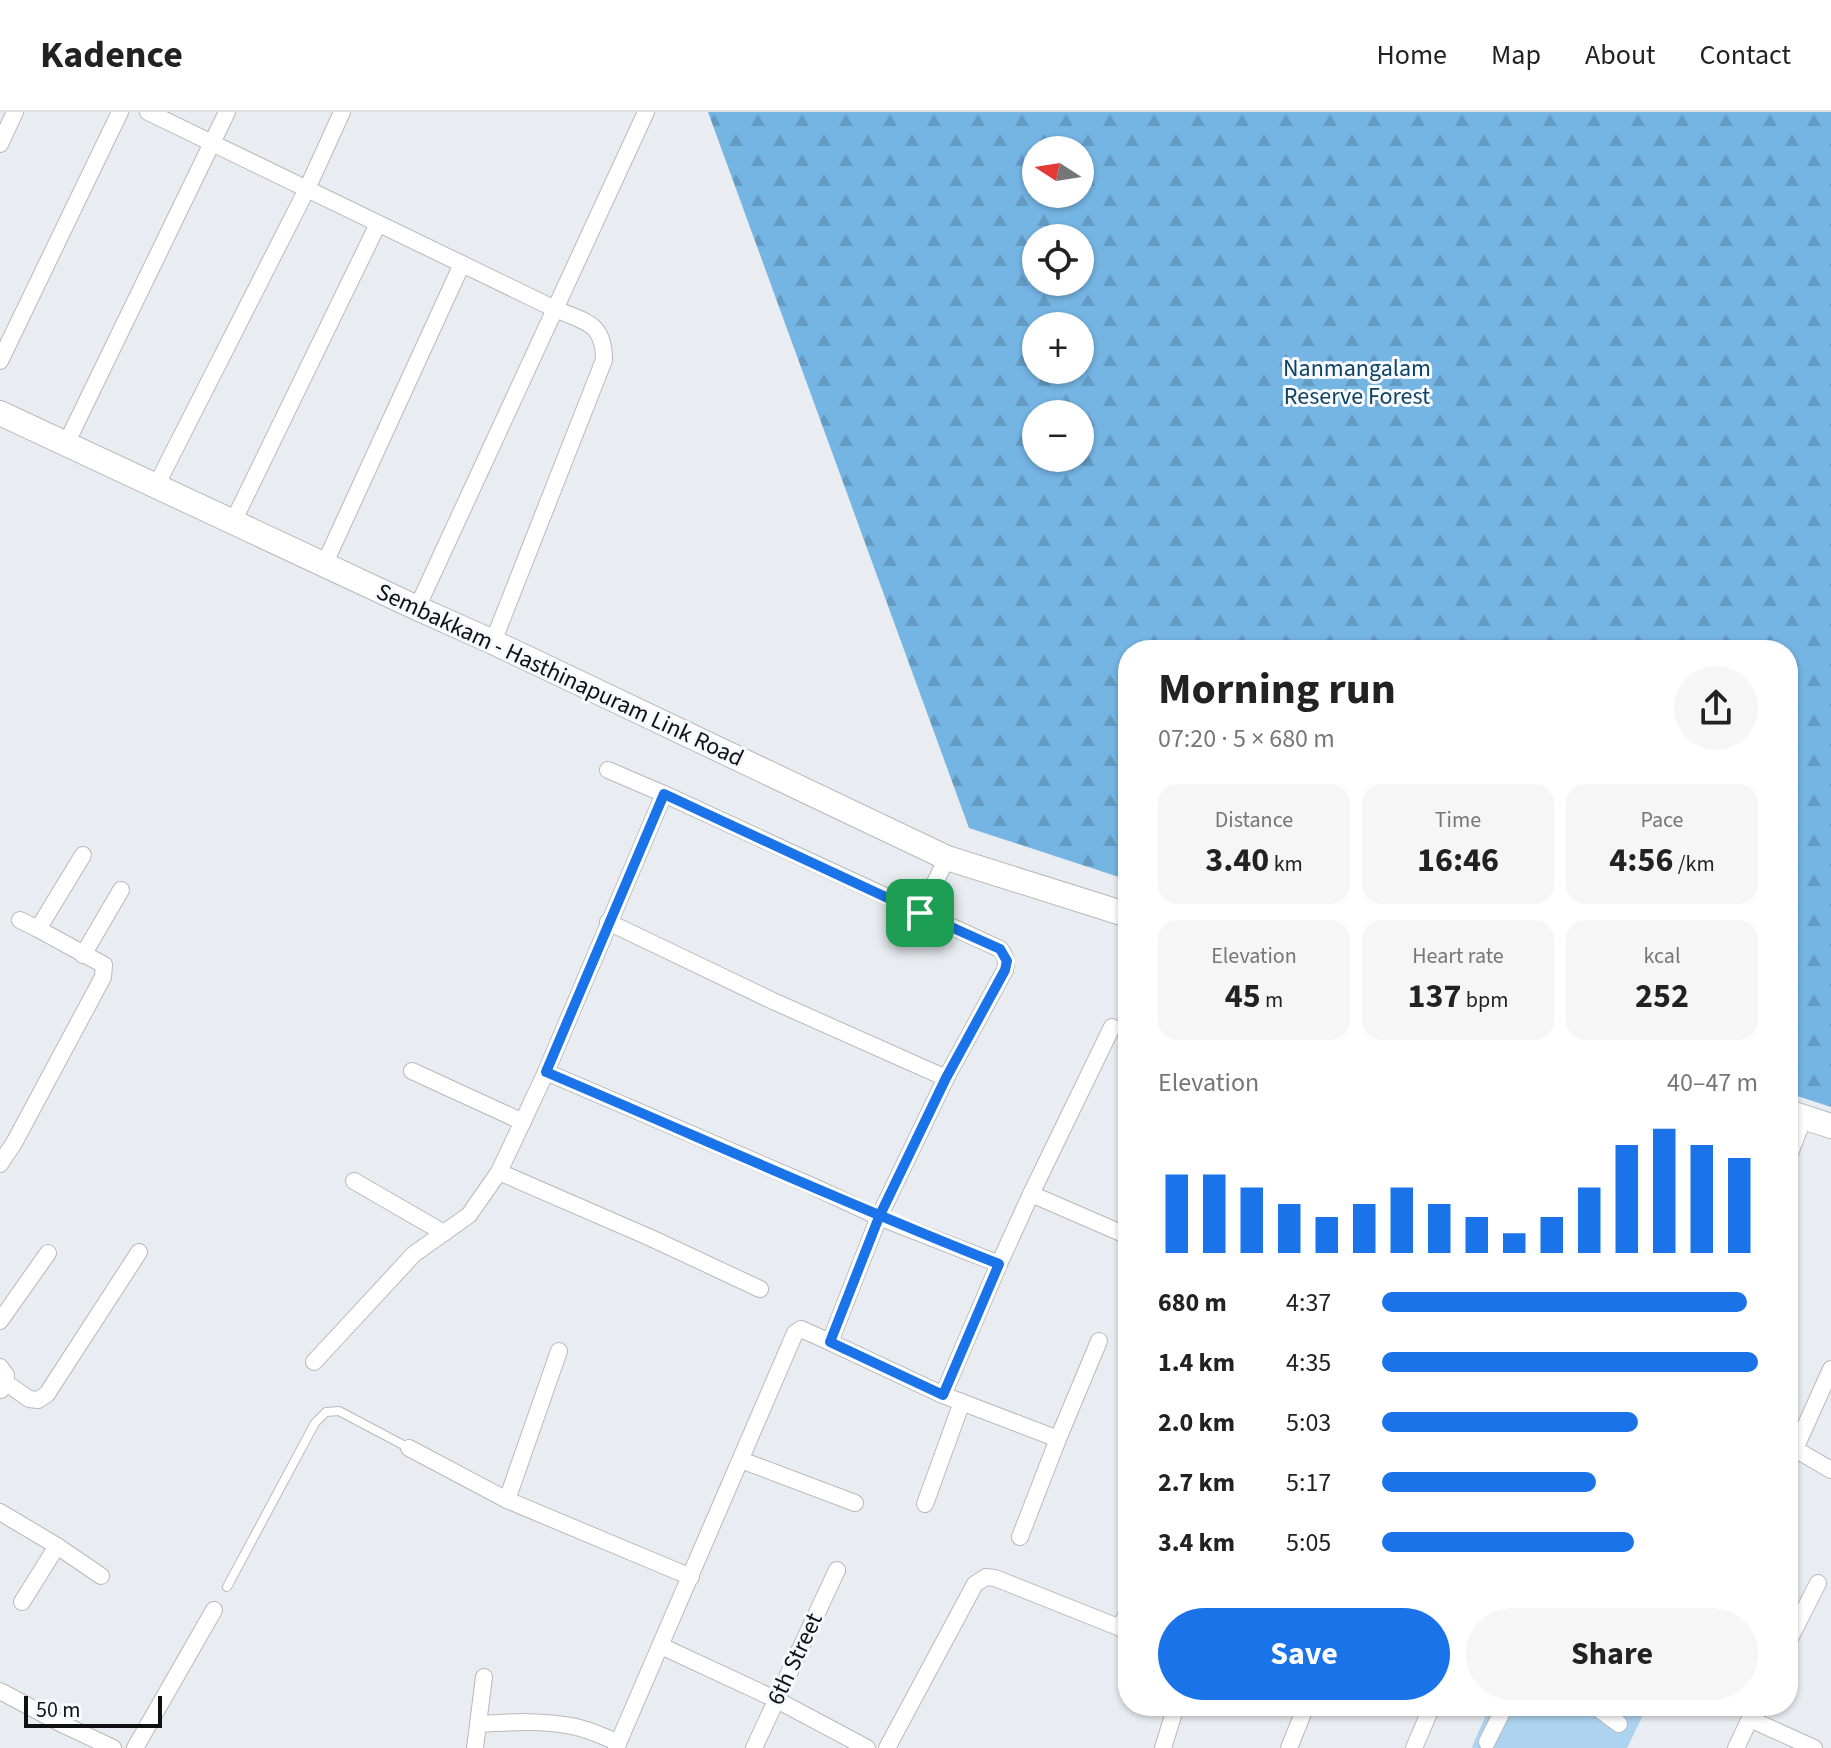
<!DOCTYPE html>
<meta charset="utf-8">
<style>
:root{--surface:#fff;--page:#f6f6f6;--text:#222;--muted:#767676;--line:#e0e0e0;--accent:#1a73e8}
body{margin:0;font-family:"Source Sans 3",sans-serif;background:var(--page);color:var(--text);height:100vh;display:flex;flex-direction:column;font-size:30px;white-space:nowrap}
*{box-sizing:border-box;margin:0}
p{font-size:26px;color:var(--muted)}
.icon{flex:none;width:44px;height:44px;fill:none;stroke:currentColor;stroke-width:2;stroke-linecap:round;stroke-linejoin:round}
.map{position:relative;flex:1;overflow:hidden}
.drawer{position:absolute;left:1118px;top:528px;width:680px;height:1076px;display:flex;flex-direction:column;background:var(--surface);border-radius:32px;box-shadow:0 2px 6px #0004}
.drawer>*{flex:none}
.needle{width:52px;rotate:282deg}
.fabs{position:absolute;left:1022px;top:24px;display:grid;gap:16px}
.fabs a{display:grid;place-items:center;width:72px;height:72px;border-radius:50%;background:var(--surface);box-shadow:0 2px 6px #0004;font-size:40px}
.scale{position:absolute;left:24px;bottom:20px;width:138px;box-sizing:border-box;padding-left:8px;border:4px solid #101112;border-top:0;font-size:22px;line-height:28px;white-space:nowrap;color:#101112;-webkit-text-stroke:6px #f6fafe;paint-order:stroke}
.pin{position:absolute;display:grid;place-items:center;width:68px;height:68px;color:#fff;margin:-34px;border-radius:16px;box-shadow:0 4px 12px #0006}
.round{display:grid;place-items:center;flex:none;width:84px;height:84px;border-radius:42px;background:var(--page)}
.headline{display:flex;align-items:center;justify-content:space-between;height:136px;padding:0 40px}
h1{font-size:44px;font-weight:700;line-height:60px}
.figures{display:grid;grid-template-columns:repeat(3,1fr);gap:12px;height:136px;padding:8px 40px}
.figures div{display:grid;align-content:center;border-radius:20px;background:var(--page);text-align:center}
.figures b{font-size:34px;font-weight:700}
.figures small{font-size:22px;font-weight:400}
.figures p{font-size:22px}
.chart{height:224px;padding:16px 40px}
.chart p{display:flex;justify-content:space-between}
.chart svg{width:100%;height:144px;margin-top:8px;stroke:var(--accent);stroke-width:6}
.button{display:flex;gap:16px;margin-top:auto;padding:16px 40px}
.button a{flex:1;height:92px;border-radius:48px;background:var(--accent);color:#fff;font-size:32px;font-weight:700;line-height:92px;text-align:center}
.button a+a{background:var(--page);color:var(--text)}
ul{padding:0 40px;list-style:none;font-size:26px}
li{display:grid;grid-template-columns:128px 96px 1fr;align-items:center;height:60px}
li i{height:20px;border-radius:10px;background:var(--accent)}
header{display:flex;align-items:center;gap:48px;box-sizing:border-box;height:112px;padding:0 40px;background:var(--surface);border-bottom:2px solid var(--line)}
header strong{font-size:38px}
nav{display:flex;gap:44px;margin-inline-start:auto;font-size:28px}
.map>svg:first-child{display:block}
.grass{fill:#add3f0}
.forest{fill:url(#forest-firs);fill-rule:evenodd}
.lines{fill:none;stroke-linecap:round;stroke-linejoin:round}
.lane-casing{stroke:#b6babd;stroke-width:10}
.street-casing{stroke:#b6babd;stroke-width:18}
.secondary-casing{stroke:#b6babd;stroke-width:26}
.lane{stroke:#fff;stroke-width:8}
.street{stroke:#fff;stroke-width:16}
.secondary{stroke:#fff;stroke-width:24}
.route-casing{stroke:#fff;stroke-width:16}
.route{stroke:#1a73e8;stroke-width:10}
.labels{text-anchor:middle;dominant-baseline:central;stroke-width:6;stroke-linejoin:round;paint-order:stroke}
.park-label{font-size:24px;fill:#114262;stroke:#f6fafe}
.street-label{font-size:24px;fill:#101112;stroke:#f6fafe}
</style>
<header>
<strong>Kadence</strong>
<nav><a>Home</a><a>Map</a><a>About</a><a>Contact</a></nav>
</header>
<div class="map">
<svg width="1831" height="1636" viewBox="0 0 1831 1636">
<defs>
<pattern id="forest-firs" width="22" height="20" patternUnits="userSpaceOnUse" patternTransform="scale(2)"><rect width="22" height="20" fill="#75b5e4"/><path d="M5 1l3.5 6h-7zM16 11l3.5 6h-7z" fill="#649bc3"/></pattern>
</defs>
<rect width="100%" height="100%" fill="#e9edf1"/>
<path class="grass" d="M 1490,1594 L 1630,1594 L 1644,1601 L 1627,1636 L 1474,1636 L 1472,1635 Z"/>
<path class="forest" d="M 708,0 L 1831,0 L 1831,995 L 1788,981 L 1788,538 L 1128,538 L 1128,768 L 969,716 ZM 1036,38 L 1080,38 L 1080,82 L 1036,82 ZM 1036,126 L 1080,126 L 1080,170 L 1036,170 ZM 1036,214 L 1080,214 L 1080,258 L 1036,258 ZM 1036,302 L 1080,302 L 1080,346 L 1036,346 Z"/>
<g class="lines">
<g class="lane-casing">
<path id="lane" d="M 227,1475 L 315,1311 L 326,1300 L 339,1299 L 409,1336"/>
</g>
<g class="street-casing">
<g id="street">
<path d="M 148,0 L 555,197 C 585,210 604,210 604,248 L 493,530"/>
<path d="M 0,32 L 15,0"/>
<path d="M 0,249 L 120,0"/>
<path d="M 66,332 L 227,0"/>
<path d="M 156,374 L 307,77 L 342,0"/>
<path d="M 233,410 L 378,112"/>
<path d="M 324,453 L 462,152"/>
<path d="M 417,496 L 646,0"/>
<path d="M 608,658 L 664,682"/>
<path d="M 920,801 L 947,746"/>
<path d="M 608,810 L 773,889 L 946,966"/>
<path d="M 38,817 L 83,743"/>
<path d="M 83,843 L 121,778"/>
<path d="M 412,959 L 523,1010"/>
<path d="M 546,960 L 810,1073 L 879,1105 L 999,1152"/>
<path d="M 1788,1046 L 1804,1005"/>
<path d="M 0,1052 L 14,1031 L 103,865 L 104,853 L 38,817 L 20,808"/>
<path d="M 499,1060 L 651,1126 L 760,1177"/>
<path d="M 354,1069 L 444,1121"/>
<path d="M 1031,1082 L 1128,1124"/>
<path d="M 0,1209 L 48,1141"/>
<path d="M 830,1230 L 943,1283 L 1058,1327 L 1099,1229"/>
<path d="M 314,1250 L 414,1142 L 469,1103 L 499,1060 L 546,960 L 664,682 L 1000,837 C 1006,844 1007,849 1005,858 L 946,966 L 879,1105 L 830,1230 L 801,1217 L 795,1221 L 616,1636"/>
<path d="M 0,1255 L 6,1263 L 5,1270 L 1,1278"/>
<path d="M 5,1270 L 29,1287 L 38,1288 L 47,1282 L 139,1140"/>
<path d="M 943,1283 L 999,1152 L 1031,1082 L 1112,915"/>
<path d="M 1788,1333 L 1831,1358"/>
<path d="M 409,1336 L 507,1388 L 691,1465"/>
<path d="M 1795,1337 L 1831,1257"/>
<path d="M 741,1348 L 855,1391"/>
<path d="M 507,1388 L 559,1239"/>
<path d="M 925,1392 L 962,1290"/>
<path d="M 0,1400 L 57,1434 L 22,1490"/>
<path d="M 1020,1425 L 1058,1327"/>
<path d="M 57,1434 L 101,1464"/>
<path d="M 1120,1516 L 1128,1499"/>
<path d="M 1788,1530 L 1818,1471"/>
<path d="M 661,1534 L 775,1587 L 867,1636"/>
<path d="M 0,1579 L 60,1611 L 113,1636"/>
<path d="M 1595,1594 L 1619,1612"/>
<path d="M 1750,1607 L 1814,1636"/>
<path d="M 479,1612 C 510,1610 545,1608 576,1615 C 590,1618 604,1625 618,1630"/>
<path d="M 1487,1630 L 1505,1594"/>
<path d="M 135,1636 L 214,1498"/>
<path d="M 475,1636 L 484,1565"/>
<path d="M 754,1636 L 837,1458"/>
<path d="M 887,1636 L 975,1472 L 986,1465 L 995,1466 L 1128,1519"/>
<path d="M 1163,1636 L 1176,1594"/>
<path d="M 1289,1636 L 1306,1594"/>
<path d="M 1414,1636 L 1432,1594"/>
<path d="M 1736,1636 L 1756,1594"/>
</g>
</g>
<g class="secondary-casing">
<g id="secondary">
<path d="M 0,301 L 417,496 L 493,530 L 947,746 L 1128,803"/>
<path d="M 1788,1000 L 1831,1014"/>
</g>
</g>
<use href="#lane" class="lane"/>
<use href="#street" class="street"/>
<use href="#secondary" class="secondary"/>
</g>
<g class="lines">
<g class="route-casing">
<path id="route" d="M 920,801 L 1000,837 L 1007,849 L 1005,858 L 946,966 L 879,1105 L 830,1230 L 943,1283 L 999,1152 C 846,1092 697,1024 546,960 L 664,682 L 920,801"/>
</g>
<use href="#route" class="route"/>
</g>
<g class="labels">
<g class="park-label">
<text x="1357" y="256">Nanmangalam<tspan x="1357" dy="28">Reserve Forest</tspan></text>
</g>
<g class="street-label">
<text transform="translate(560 563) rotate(25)">Sembakkam - Hasthinapuram Link Road</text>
<text transform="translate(795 1547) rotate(-65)">6th Street</text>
</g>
</g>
</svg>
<div class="fabs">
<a><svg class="needle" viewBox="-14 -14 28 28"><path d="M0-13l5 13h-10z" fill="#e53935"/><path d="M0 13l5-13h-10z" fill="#767676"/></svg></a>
<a><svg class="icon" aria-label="locate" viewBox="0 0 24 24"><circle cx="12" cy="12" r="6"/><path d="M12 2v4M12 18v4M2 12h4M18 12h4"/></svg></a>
<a>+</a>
<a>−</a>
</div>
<div class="scale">50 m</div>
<div class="pin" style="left:920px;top:801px;background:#1e9e55"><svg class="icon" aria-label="arrive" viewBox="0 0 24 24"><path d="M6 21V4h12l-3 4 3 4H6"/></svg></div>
<section class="drawer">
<div class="headline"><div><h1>Morning run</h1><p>07:20 · 5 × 680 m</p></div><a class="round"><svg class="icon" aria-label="share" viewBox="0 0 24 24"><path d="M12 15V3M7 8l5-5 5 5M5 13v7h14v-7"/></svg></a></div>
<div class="figures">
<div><p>Distance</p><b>3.40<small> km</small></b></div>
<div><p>Time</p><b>16:46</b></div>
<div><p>Pace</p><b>4:56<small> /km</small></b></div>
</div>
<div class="figures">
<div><p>Elevation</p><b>45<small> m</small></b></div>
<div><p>Heart rate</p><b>137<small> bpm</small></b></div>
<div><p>kcal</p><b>252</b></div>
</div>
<div class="chart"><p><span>Elevation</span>40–47 m</p>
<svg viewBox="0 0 160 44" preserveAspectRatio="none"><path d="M5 44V20M15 44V20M25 44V24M35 44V29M45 44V33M55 44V29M65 44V24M75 44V29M85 44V33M95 44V38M105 44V33M115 44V24M125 44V11M135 44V6M145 44V11M155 44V15"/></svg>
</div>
<ul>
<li><b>680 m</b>4:37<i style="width:97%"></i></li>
<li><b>1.4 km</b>4:35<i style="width:100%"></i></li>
<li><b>2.0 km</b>5:03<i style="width:68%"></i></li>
<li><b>2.7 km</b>5:17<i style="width:57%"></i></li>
<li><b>3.4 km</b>5:05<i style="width:67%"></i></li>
</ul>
<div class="button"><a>Save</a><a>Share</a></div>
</section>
</div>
